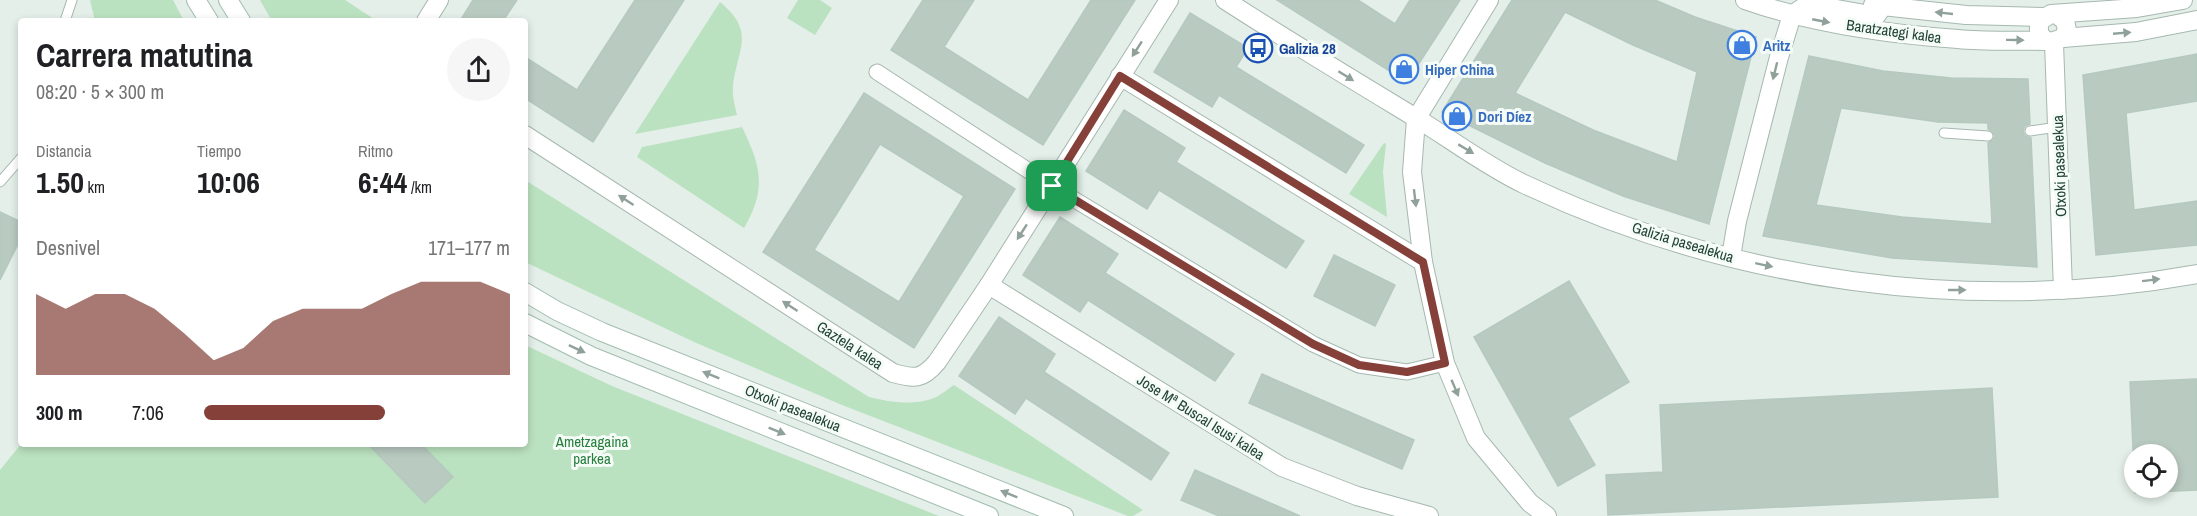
<!DOCTYPE html>
<html lang="es">
<meta charset="utf-8">
<style>
:root{--surface:#fff;--page:#f6f6f6;--text:#202124;--muted:#757577;--accent:#844039}
body{margin:0;font-family:"Archivo Narrow",sans-serif;background:var(--page);color:var(--text);height:100vh;display:flex;flex-direction:column;font-size:22px;white-space:nowrap}
*{box-sizing:border-box;margin:0}
p{font-size:20px;color:var(--muted)}
.icon{flex:none;width:33px;height:33px;fill:none;stroke:currentColor;stroke-width:2;stroke-linecap:round;stroke-linejoin:round}
.map{position:relative;flex:1;overflow:hidden}
.side{position:absolute;left:18px;top:18px;width:510px;height:429px;display:flex;flex-direction:column;background:var(--surface);border-radius:6px;box-shadow:0 3px 9px #0003}
.side>*{flex:none}
.controls{position:absolute;left:2124px;top:444px;display:grid;gap:12px}
.controls a{display:grid;place-items:center;width:54px;height:54px;border-radius:50%;background:var(--surface);box-shadow:0 3px 9px #0003;font-size:30px}
.pin{position:absolute;display:grid;place-items:center;width:51px;height:51px;color:#fff;margin:-26px;border-radius:12px;box-shadow:0 3px 9px #0006}
.round{display:grid;place-items:center;flex:none;width:63px;height:63px;border-radius:32px;background:var(--page)}
.summary{display:flex;align-items:center;justify-content:space-between;height:102px;padding:0 18px}
h1{font-size:33px;font-weight:800;line-height:45px}
.metrics{display:grid;grid-template-columns:repeat(3,1fr);gap:9px;height:102px;padding:6px 18px}
.metrics div{display:grid;align-content:center}
.metrics b{font-size:30px;font-weight:800}
.metrics small{font-size:16px;font-weight:400}
.metrics p{font-size:16px}
.chart{height:168px;padding:12px 18px}
.chart p{display:flex;justify-content:space-between}
.chart svg{width:100%;height:108px;margin-top:6px;fill:var(--accent);opacity:.7}
ul{padding:0 18px;list-style:none;font-size:20px}
li{display:grid;grid-template-columns:96px 72px 1fr;align-items:center;height:45px}
li i{height:15px;border-radius:8px;background:var(--accent)}
.map>svg:first-child{display:block}
.green{fill:#bbe2c0}
.building{fill:#b9cac1;stroke:#b5c9bf;stroke-width:1.5;fill-rule:evenodd}
.lines{fill:none;stroke-linecap:round;stroke-linejoin:round}
.service-casing{stroke:#a6b8b0;stroke-width:11}
.pedestrian-casing{stroke:#a6b8b0;stroke-width:17}
.minor-casing{stroke:#a6b8b0;stroke-width:20}
.secondary-casing{stroke:#a1bcaf;stroke-width:20}
.service{stroke:#fff;stroke-width:9}
.pedestrian{stroke:#fff;stroke-width:15}
.minor{stroke:#fff;stroke-width:18}
.secondary{stroke:#fff;stroke-width:18}
.oneway{fill:#90a19a}
.route-casing{stroke:#fff;stroke-width:12}
.route{stroke:#844039;stroke-width:8}
.labels{text-anchor:middle;dominant-baseline:central;stroke-width:6;stroke-linejoin:round;paint-order:stroke}
.street-label{font-size:15px;fill:#214336;stroke:#f5fbf7}
.shop-label{font-size:15px;font-weight:bold;fill:#366cbe;stroke:#f5fbf7;text-anchor:start}
.transit-label{font-size:15px;font-weight:bold;fill:#164399;stroke:#f5fbf7;text-anchor:start}
.park-label{font-size:15px;fill:#267f3d;stroke:#f5fbf7}
</style>
<div class="map">
<svg width="2197" height="516" viewBox="0 0 2197 516">
<rect width="100%" height="100%" fill="#e4efe9"/>
<g class="green">
<path d="M 90,0 L 173,0 L 184,21 L 95,21 Z"/>
<path d="M 260,0 L 345,0 L 377,21 L 272,21 Z"/>
<path d="M 798,0 L 820,0 L 832,8 L 815,35 L 787,18 Z"/>
<path d="M 720,2 C 757,33 737,49 733,87 C 732,96 735,106 737,115 L 635,134 Z"/>
<path d="M 742,127 C 761,166 767,189 744,228 L 637,157 L 642,147 Z"/>
<path d="M 1384,143 L 1386,144 L 1383,172 L 1387,217 L 1349,194 Z"/>
<path d="M 525,180 L 869,397 C 889,402 914,406 934,398 C 941,395 948,389 954,385 L 1143,510 L 1133,516 L 1128,516 L 842,405 L 694,342 L 525,262 Z"/>
<path d="M 525,345 L 612,386 L 939,516 L 0,516 L 0,470 L 21,444 L 525,444 Z"/>
</g>
<g class="building">
<path d="M 473,0 L 517,0 L 503,21 L 460,21 Z"/>
<path d="M 635,0 L 684,0 L 593,142 L 525,98 L 525,57 L 577,90 Z"/>
<path d="M 923,0 L 974,0 L 944,47 L 1028,100 L 1091,0 L 1135,0 L 1043,145 L 891,50 Z"/>
<path d="M 1277,0 L 1358,0 L 1395,24 L 1410,0 L 1460,0 L 1407,82 Z"/>
<path d="M 1512,0 L 1655,0 L 1695,17 L 1756,37 L 1709,224 L 1623,196 L 1545,163 L 1442,112 ZM 1565,12 L 1633,45 L 1697,72 L 1677,162 L 1593,130 L 1515,93 Z"/>
<path d="M 1190,13 L 1248,48 L 1236,67 L 1364,145 L 1346,173 L 1219,95 L 1212,107 L 1154,72 Z"/>
<path d="M 2197,54 L 2197,101 L 2126,113 L 2134,210 L 2197,201 L 2197,245 L 2096,255 L 2083,75 Z"/>
<path d="M 1809,56 L 1883,71 L 1951,78 L 2028,79 L 2030,124 L 2025,126 L 2023,131 L 2025,136 L 2031,138 L 2037,267 L 1892,258 L 1763,236 ZM 1841,108 L 1938,122 L 1988,123 L 1988,129 L 1992,131 L 1995,136 L 1993,140 L 1988,143 L 1992,224 L 1902,217 L 1816,205 Z"/>
<path d="M 864,93 L 1015,189 L 914,348 L 763,252 ZM 880,144 L 964,196 L 899,302 L 814,250 Z"/>
<path d="M 1124,110 L 1185,148 L 1176,162 L 1304,241 L 1286,268 L 1159,190 L 1147,209 L 1086,171 Z"/>
<path d="M 0,212 L 21,222 L 21,238 L 0,280 Z"/>
<path d="M 1060,217 L 1118,254 L 1105,273 L 1234,354 L 1215,381 L 1088,300 L 1080,312 L 1023,275 Z"/>
<path d="M 1334,255 L 1395,285 L 1375,326 L 1314,296 Z"/>
<path d="M 1569,281 L 1629,382 L 1568,418 L 1595,465 L 1558,486 L 1474,337 Z"/>
<path d="M 999,317 L 1055,354 L 1044,372 L 1169,453 L 1151,480 L 1026,398 L 1015,414 L 959,376 Z"/>
<path d="M 1262,374 L 1414,440 L 1402,469 L 1249,403 Z"/>
<path d="M 2197,379 L 2197,490 L 2135,493 L 2130,382 ZM 2134,454 L 2168,454 L 2168,488 L 2134,488 Z"/>
<path d="M 1992,388 L 1998,497 L 1608,515 L 1606,475 L 1663,472 L 1660,405 Z"/>
<path d="M 368,444 L 421,444 L 453,477 L 425,503 Z"/>
<path d="M 1195,470 L 1300,516 L 1219,516 L 1181,500 Z"/>
</g>
<g class="lines">
<g class="service-casing">
<g id="service">
<path d="M 65,21 L 72,0"/>
<path d="M 2030,131 L 2057,127"/>
<path d="M 1944,133 L 1988,136"/>
<path d="M 0,182 L 21,158"/>
</g>
</g>
<g class="pedestrian-casing">
<path id="pedestrian" d="M 877,72 L 1052,186 L 1313,344 L 1359,365 L 1407,372 L 1445,363"/>
</g>
<g class="minor-casing">
<g id="minor">
<path d="M 1225,0 C 1290,42 1355,81 1421,121 C 1453,141 1490,168 1524,184 C 1731,282 1971,315 2197,274"/>
<path d="M 1489,0 L 1416,119 L 1412,172 L 1423,262 L 1445,363 L 1476,438 L 1530,503 L 1547,516"/>
<path d="M 1745,0 C 1813,24 1886,34 1958,39 C 1987,42 2016,40 2046,41"/>
<path d="M 1873,5 L 1966,15 L 2045,17"/>
<path d="M 2056,14 L 2065,21 L 2067,30 L 2063,38 L 2050,42 C 2040,39 2036,30 2041,20 L 2051,14 L 2137,8 L 2183,0"/>
<path d="M 426,21 L 439,0"/>
<path d="M 2063,38 L 2136,32 L 2197,20"/>
<path d="M 2054,43 L 2063,290"/>
<path d="M 1120,76 L 1423,262"/>
<path d="M 525,135 L 893,373 C 914,379 922,380 937,362 L 989,285 L 1169,0"/>
<path d="M 1731,257 L 1737,221 L 1779,57 L 1792,15 L 1808,4 L 1876,16 L 1883,6"/>
<path d="M 989,285 L 1282,467 L 1357,496 L 1429,516"/>
</g>
</g>
<g class="secondary-casing">
<g id="secondary">
<path d="M 196,0 L 209,21"/>
<path d="M 228,0 L 241,21"/>
<path d="M 525,292 L 557,311 L 602,332 L 1064,516"/>
<path d="M 525,323 L 591,356 L 989,516"/>
</g>
</g>
<use href="#service" class="service"/>
<use href="#pedestrian" class="pedestrian"/>
<use href="#minor" class="minor"/>
<use href="#secondary" class="secondary"/>
</g>
<defs><path id="oneway-solid" d="M-6-.8H1V-3.2L6.5 0L1 3.2V.8H-6Z" transform="scale(1.5)"/></defs>
<g class="oneway">
<use href="#oneway-solid" transform="translate(1944 13) rotate(-174)"/>
<use href="#oneway-solid" transform="translate(1821 21) rotate(11)"/>
<use href="#oneway-solid" transform="translate(2122 33) rotate(-5)"/>
<use href="#oneway-solid" transform="translate(2015 40) rotate(1)"/>
<use href="#oneway-solid" transform="translate(1137 49) rotate(123)"/>
<use href="#oneway-solid" transform="translate(1775 71) rotate(104)"/>
<use href="#oneway-solid" transform="translate(1346 76) rotate(32)"/>
<use href="#oneway-solid" transform="translate(1466 149) rotate(31)"/>
<use href="#oneway-solid" transform="translate(1415 198) rotate(83)"/>
<use href="#oneway-solid" transform="translate(626 200) rotate(-147)"/>
<use href="#oneway-solid" transform="translate(1022 232) rotate(123)"/>
<use href="#oneway-solid" transform="translate(1764 265) rotate(12)"/>
<use href="#oneway-solid" transform="translate(2151 280) rotate(-7)"/>
<use href="#oneway-solid" transform="translate(1957 290)"/>
<use href="#oneway-solid" transform="translate(790 306) rotate(-147)"/>
<use href="#oneway-solid" transform="translate(577 349) rotate(25)"/>
<use href="#oneway-solid" transform="translate(711 375) rotate(-158)"/>
<use href="#oneway-solid" transform="translate(1455 388) rotate(67)"/>
<use href="#oneway-solid" transform="translate(777 431) rotate(22)"/>
<use href="#oneway-solid" transform="translate(1009 494) rotate(-158)"/>
</g>
<g class="lines">
<g class="route-casing">
<path id="route" d="M 1120,76 L 1423,262 L 1445,363 L 1407,372 L 1359,365 L 1313,344 L 1052,186 Z"/>
</g>
<use href="#route" class="route"/>
</g>
<defs>
<g id="shop-ring" transform="scale(1.5)"><circle r="9.5" fill="#f5fbf7" stroke="#3f7fe0" stroke-width="1.5"/><path d="M-5-2.5h2.3a2.7 3.5 0 0 1 5.4 0H5L5.5 6h-11ZM-1.5-2.5h3a1.5 2.3 0 0 0-3 0Z" fill="#3f7fe0"/></g>
<g id="bus-ring" transform="scale(1.5)"><circle r="9.5" fill="#f5fbf7" stroke="#1a4fb4" stroke-width="1.5"/><path d="M-5-6H5V4H4V6H2V4H-2V6H-4V4H-5ZM-3.5-4V0h7V-4ZM-3.5 1.2v1.5H-2V1.2ZM2 1.2v1.5H3.5V1.2Z" fill="#1a4fb4"/></g>
</defs>
<g fill-rule="evenodd">
<use href="#shop-ring" x="1742" y="45"/>
<use href="#bus-ring" x="1258" y="48"/>
<use href="#shop-ring" x="1404" y="69"/>
<use href="#shop-ring" x="1457" y="116"/>
</g>
<g class="labels">
<g class="street-label">
<text transform="translate(1894 31) rotate(8)">Baratzategi kalea</text>
<text transform="translate(2059 166) rotate(-92)">Otxoki pasealekua</text>
<text transform="translate(1683 242) rotate(17)">Galizia pasealekua</text>
<text transform="translate(850 345) rotate(33)">Gaztela kalea</text>
<text transform="translate(793 408) rotate(22)">Otxoki pasealekua</text>
<text transform="translate(1201 417) rotate(32)">Jose Mª Buscal Isusi kalea</text>
</g>
<g class="shop-label">
<text x="1763" y="45">Aritz</text>
<text x="1425" y="69">Hiper China</text>
<text x="1478" y="116">Dori Díez</text>
</g>
<g class="transit-label">
<text x="1279" y="48">Galizia 28</text>
</g>
<g class="park-label">
<text x="592" y="441">Ametzagaina<tspan x="592" dy="17">parkea</tspan></text>
</g>
</g>
</svg>
<div class="controls">
<a><svg class="icon" aria-label="locate" viewBox="0 0 24 24"><circle cx="12" cy="12" r="6"/><path d="M12 2v4M12 18v4M2 12h4M18 12h4"/></svg></a>
</div>
<div class="pin" style="left:1052px;top:186px;background:#1e9e55"><svg class="icon" aria-label="arrive" viewBox="0 0 24 24"><path d="M6 21V4h12l-3 4 3 4H6"/></svg></div>
<section class="side">
<div class="summary"><div><h1>Carrera matutina</h1><p>08:20 · 5 × 300 m</p></div><a class="round"><svg class="icon" aria-label="share" viewBox="0 0 24 24"><path d="M12 15V3M7 8l5-5 5 5M5 13v7h14v-7"/></svg></a></div>
<div class="metrics">
<div><p>Distancia</p><b>1.50<small> km</small></b></div>
<div><p>Tiempo</p><b>10:06</b></div>
<div><p>Ritmo</p><b>6:44<small> /km</small></b></div>
</div>
<div class="chart"><p><span>Desnivel</span>171–177 m</p>
<svg viewBox="0 0 160 44" preserveAspectRatio="none"><path d="M0 44V11L10 17L20 11L30 11L40 17L50 27L60 38L70 33L80 22L90 17L100 17L110 17L120 11L130 6L140 6L150 6L160 11V44z"/></svg>
</div>
<ul>
<li><b>300 m</b>7:06<i style="width:59%"></i></li>
</ul>
</section>
</div>
